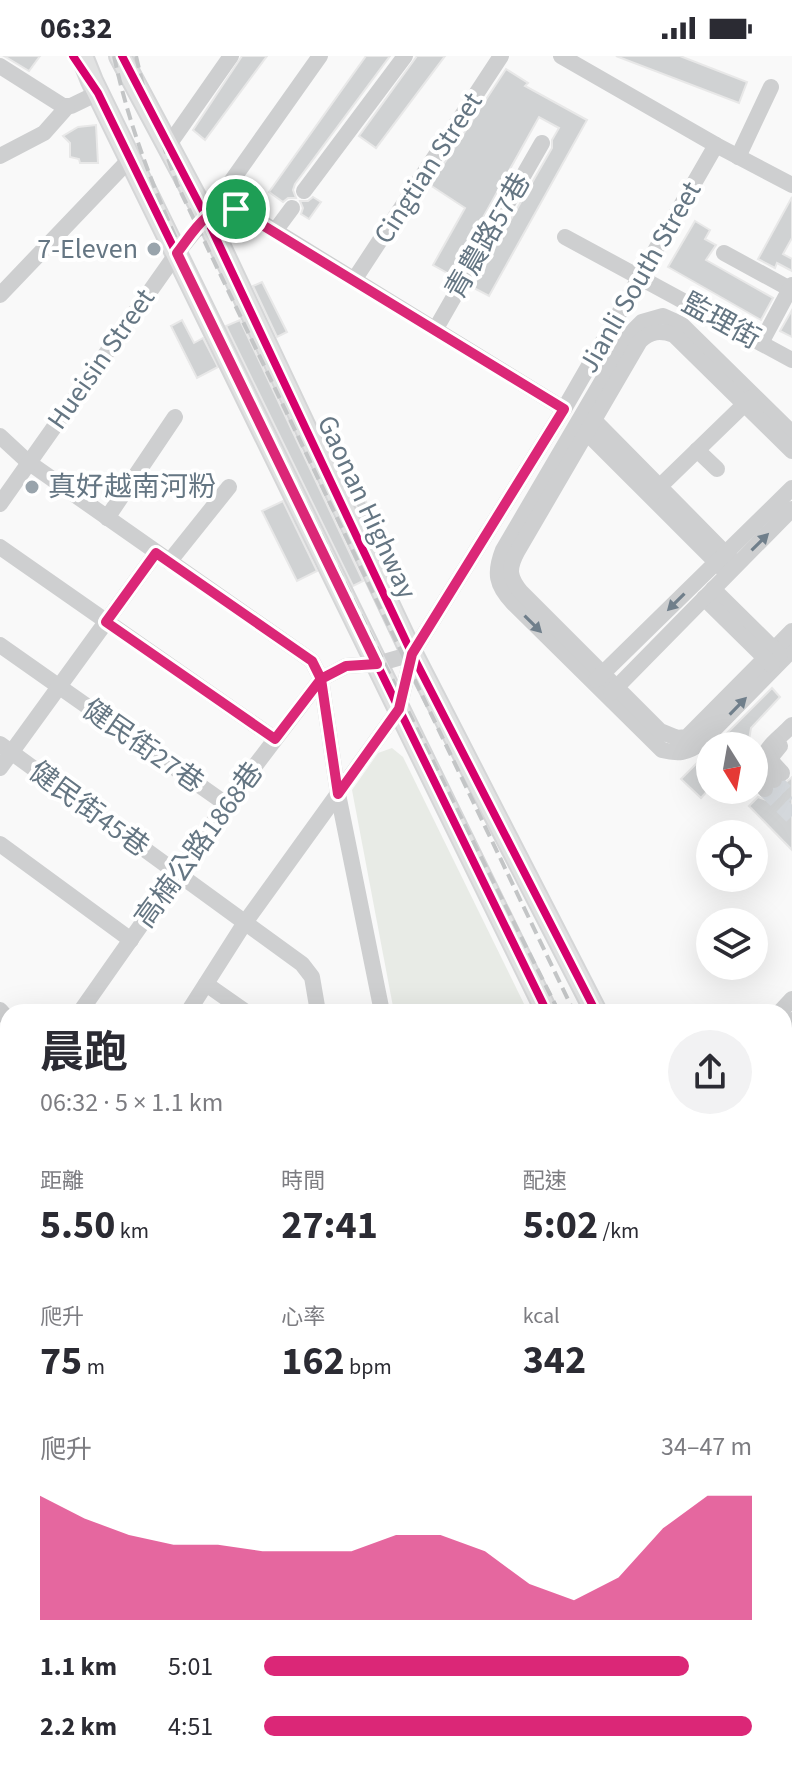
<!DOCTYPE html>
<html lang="zh-TW">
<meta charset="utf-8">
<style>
:root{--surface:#fff;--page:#f2f2f3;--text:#2b2b33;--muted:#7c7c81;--accent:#db2777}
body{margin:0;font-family:"Source Sans 3","Noto Sans TC",sans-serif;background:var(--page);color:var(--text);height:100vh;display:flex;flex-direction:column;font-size:30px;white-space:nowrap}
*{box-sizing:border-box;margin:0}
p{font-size:26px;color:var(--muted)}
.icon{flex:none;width:44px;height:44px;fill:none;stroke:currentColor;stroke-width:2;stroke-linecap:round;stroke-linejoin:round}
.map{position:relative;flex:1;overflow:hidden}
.panel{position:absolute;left:0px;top:948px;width:792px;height:768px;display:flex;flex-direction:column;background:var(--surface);border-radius:24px 24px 0 0;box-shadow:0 8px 32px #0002}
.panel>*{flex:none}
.needle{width:52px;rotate:169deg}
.tools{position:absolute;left:696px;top:676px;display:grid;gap:16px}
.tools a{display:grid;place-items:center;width:72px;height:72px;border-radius:50%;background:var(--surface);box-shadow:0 8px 32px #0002;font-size:40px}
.pin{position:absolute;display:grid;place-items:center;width:68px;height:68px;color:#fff;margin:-34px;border:4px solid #fff;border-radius:50%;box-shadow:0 2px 8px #0007}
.round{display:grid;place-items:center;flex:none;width:84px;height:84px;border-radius:42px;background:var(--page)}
.headline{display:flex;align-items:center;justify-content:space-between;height:136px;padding:0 40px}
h1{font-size:44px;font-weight:700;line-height:60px}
.metrics{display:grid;grid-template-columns:repeat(3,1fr);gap:12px;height:136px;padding:8px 40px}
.metrics div{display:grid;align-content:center}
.metrics b{font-size:40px;font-weight:700}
.metrics small{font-size:22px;font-weight:400}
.metrics p{font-size:22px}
.chart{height:224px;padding:16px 40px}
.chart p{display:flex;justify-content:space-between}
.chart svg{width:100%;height:144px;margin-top:8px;fill:var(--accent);opacity:.7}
ul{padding:0 40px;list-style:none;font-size:26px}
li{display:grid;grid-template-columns:128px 96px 1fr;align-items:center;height:60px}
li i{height:20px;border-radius:10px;background:var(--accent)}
.status{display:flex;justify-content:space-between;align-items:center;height:56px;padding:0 40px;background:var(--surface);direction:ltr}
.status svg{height:22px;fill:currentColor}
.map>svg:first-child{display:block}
.built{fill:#e8e9e9}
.green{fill:#e8ebe6}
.water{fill:#ced6d9}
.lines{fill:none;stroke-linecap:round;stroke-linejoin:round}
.stream{stroke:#ced6d9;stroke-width:4}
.building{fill:#d0d2d3;stroke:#e8e8e8;stroke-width:2}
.minor-tunnel{stroke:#d4d8dc;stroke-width:16;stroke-dasharray:16 8;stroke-linecap:butt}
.major-casing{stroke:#d5d6d7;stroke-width:24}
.path{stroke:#cbcccd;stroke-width:2;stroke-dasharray:4 4;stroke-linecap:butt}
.minor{stroke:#cecfd0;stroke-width:16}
.major{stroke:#e1e2e2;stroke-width:20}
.rail{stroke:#c3c5c6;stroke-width:4;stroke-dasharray:12 6;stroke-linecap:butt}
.cycleway-casing{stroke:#fff;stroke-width:13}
.cycleway{stroke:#d6006c;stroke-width:8}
.oneway{fill:#707f8b}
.route-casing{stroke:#fff;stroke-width:16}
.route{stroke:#db2777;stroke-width:10}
.poi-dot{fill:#99a4ac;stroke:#fff;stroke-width:3}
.labels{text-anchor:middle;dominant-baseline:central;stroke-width:8;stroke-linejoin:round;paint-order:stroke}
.street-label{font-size:28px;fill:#657683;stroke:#fff}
.poi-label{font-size:28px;fill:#657683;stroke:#fff;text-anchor:end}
</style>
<div class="status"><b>06:32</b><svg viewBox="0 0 49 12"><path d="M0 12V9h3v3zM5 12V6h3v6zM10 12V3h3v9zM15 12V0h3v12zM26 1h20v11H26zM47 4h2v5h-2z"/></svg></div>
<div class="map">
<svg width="792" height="1716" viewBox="0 0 792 1716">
<rect width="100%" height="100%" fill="#f9f9f9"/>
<path class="built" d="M 784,1512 L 792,1529 L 792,1716 L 0,1716 L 0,1635 L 8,1627 L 8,1708 L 784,1708 Z"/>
<path class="green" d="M 392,692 L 403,701 L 528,956 L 394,956 L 352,734 L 378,697 Z"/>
<path class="water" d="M 792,1138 L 792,1184 L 788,1186 L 784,1184 L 784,1144 Z"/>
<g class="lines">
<g class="stream">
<path d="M 0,1097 L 8,1108"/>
<path d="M 784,1475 L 792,1476"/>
</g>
</g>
<g class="building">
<path d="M 4,0 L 40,0 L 29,15 Z"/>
<path d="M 242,0 L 267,0 L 205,84 L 193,74 Z"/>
<path d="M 366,0 L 390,0 L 295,128 L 293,134 L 296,142 L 288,142 L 283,146 L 269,136 Z"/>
<path d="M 417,0 L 445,0 L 376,92 L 359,80 Z"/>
<path d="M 616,0 L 680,0 L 747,26 L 739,47 Z"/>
<path d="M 506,13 L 528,27 L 525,30 L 587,64 L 489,240 L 472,231 L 552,92 L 552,84 L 559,72 L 539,61 L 451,219 L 433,209 L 465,152 L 430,129 Z"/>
<path d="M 96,69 L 98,107 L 80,107 L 79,103 L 70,101 L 70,87 L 63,80 L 78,71 Z"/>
<path d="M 313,141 L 321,146 L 309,163 L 301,158 L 303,152 L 300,145 L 308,145 Z"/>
<path d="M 792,141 L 792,182 L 783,198 L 792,203 L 792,215 L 777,207 L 775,212 L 758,203 Z"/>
<path d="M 695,165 L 710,174 L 705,183 L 716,189 L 706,204 L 773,242 L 761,264 L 668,211 Z"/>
<path d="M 262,226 L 287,276 L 277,281 L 253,230 Z"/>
<path d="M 792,254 L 792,281 L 780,275 Z"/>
<path d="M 182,264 L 194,287 L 203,282 L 218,311 L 197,322 L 171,270 Z"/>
<path d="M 240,264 L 363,525 L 353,530 L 226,270 Z"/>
<path d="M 349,411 L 383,480 L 373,485 L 340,416 Z"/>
<path d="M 283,445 L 317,515 L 297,525 L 262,455 Z"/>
<path d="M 772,632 L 780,641 L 751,672 L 748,690 L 714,690 Z"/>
<path d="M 710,694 L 710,732 L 701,742 L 681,723 Z"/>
<path d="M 792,721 L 792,794 L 749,750 L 758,741 L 766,744 L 771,742 L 776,735 Z"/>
</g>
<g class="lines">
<g class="minor-tunnel">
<path d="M 774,724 L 792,743"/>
<path d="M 765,733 L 792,760"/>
</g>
<g class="major-casing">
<g id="major">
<path d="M 82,0 L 92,25 L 547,956"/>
<path d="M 120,0 L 206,161 L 412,598 L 596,956"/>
<path d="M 784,1338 L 792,1354"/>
<path d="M 784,1443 L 792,1460"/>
</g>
</g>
<g class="path">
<path d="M 784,1108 L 792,1101"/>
<path d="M 784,1209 L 784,1210"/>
<path d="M 784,1223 L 792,1229"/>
</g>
<g class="minor">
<path d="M 561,0 L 716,89 L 792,129"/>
<path d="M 0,10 L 63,50 L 71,50 L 98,37"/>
<path d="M 168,90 L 231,0"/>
<path d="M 0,100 L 44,77 L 67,51"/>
<path d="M 738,101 L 771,31"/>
<path d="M 304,135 L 405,0"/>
<path d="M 207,160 L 225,152 L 246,157 L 564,353"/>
<path d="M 275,175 L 292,152"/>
<path d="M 565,181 L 792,304"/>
<path d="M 724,197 L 790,233"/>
<path d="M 354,224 L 501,0"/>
<path d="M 0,239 L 130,103"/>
<path d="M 435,274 L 542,87"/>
<path d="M 761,287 L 792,229"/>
<path d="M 589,359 L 733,505"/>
<path d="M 581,371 L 723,513"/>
<path d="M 792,377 L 681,268 L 663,260 L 642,266 L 629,279 L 503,494 C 494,517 496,529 513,547 L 662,694 C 678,698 688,697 701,687 L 792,594"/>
<path d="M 0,380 L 28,406 L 312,605 L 321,623 L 338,738 L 382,956"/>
<path d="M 697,394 L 717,413"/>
<path d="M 792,395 L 674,279 C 660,274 651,275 640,285 L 517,496 C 508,513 509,521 521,536 L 660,675 L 677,682 L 687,681 L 792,575"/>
<path d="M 654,436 L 752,341"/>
<path d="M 0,448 L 177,197 L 206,161 L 320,0"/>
<path d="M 107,462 L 175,361"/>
<path d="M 0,491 L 275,683"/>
<path d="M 169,506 L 229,431"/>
<path d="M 713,533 L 780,599"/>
<path d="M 704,542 L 772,609"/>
<path d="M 0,589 L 226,748"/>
<path d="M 596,624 L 792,432"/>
<path d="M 611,637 L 792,453"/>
<path d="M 0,688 L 302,908 L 312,921 L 318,956"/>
<path d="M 780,690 L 771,701 L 772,706 L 782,717"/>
<path d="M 0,712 L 156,497"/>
<path d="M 754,720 L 765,733"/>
<path d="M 774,724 C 749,700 774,688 792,669"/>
<path d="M 0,788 L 131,884"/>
<path d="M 206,928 L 246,956"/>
<path d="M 0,954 L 8,963"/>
<path d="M 80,956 L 226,748 L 321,623 L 346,610 L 377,608 L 412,598"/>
<path d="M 188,956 L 244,868 L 399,653 L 412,598 L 564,353 L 716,89"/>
<path d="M 780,956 L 792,943"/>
<path d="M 784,972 L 792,964"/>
<path d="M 784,998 L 792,990"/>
<path d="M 0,1022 L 8,1017"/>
<path d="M 784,1022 L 792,1013"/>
<path d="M 0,1067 L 8,1076"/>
<path d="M 0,1220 L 8,1230"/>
<path d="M 0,1432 L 8,1442"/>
<path d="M 0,1584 L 8,1576"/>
<path d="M 0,1663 L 8,1655"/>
<path d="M 0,1678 L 8,1670"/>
<path d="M 784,1691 L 792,1687"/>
<path d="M 0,1698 L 8,1691"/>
<path d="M 0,1713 L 8,1706"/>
<path d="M 734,1716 L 750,1708"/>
</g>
<use href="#major" class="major"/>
<g class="rail">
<path d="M 114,0 C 143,137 214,259 274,383 C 368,575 463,766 559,956"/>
<path d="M 136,0 L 144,34 L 177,128 L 574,956"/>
<path d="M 784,1394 L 792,1411"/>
<path d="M 784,1415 L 792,1432"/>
</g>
<g class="cycleway-casing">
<g id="cycleway">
<path d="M 73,0 L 98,37 L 547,956"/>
<path d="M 122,0 L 206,161 L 412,598 L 596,956"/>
</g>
</g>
<use href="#cycleway" class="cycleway"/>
</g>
<defs><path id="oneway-solid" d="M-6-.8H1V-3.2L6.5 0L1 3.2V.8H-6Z" transform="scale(2)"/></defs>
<g class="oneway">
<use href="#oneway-solid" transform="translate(760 486) rotate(-45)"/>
<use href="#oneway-solid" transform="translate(676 546) rotate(135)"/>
<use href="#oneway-solid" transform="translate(533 568) rotate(45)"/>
<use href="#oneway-solid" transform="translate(738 650) rotate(-46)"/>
</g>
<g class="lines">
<g class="route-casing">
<path id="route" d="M 236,153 C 208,147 192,178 177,197 L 377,608 L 346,610 L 321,623 L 275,683 L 106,566 L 156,497 L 312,605 L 321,623 L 338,738 L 399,653 L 412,598 L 564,353 L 236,153"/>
</g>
<use href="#route" class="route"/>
</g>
<g class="poi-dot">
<circle cx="154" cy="193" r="8"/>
<circle cx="32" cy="431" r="8"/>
</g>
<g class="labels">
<g class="street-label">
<text transform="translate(428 112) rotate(-57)">Cingtian Street</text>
<text transform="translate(488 180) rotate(-60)">青農路57巷</text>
<text transform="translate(640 221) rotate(-60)">Jianli South Street</text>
<text transform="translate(721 265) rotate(29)">監理街</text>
<text transform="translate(101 303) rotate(-55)">Hueisin Street</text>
<text transform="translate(367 451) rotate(65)">Gaonan Highway</text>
<text transform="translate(143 690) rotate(35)">健民街27巷</text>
<text transform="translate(89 753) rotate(36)">健民街45巷</text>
<text transform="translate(199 789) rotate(-54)">高楠公路1868巷</text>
</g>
<g class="poi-label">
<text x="138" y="193">7-Eleven</text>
<text x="48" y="431" text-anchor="start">真好越南河粉</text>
</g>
</g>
</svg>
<div class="tools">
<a><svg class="needle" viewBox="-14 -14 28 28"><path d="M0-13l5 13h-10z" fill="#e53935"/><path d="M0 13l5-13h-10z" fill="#7c7c81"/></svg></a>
<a><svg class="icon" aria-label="locate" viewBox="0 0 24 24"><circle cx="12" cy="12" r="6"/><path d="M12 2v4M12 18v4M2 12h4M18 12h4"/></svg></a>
<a><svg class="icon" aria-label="layers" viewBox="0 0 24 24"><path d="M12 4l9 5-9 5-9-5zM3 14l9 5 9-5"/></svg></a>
</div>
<div class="pin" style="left:236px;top:153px;background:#1e9e55"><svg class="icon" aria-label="arrive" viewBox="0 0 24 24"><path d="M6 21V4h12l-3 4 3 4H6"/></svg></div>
<section class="panel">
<div class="headline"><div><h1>晨跑</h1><p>06:32 · 5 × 1.1 km</p></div><a class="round"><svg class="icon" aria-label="share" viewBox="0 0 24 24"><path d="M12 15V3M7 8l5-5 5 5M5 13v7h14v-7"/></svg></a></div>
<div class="metrics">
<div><p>距離</p><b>5.50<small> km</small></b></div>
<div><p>時間</p><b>27:41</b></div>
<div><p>配速</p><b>5:02<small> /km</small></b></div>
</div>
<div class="metrics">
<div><p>爬升</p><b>75<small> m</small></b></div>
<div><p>心率</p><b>162<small> bpm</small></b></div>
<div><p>kcal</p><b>342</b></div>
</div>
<div class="chart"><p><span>爬升</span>34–47 m</p>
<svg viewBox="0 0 160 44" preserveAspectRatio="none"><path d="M0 44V6L10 13L20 18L30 21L40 21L50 23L60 23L70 23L80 18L90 18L100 23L110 33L120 38L130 31L140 16L150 6L160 6V44z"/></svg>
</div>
<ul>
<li><b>1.1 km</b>5:01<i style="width:87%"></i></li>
<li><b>2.2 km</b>4:51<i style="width:100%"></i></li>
</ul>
</section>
</div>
